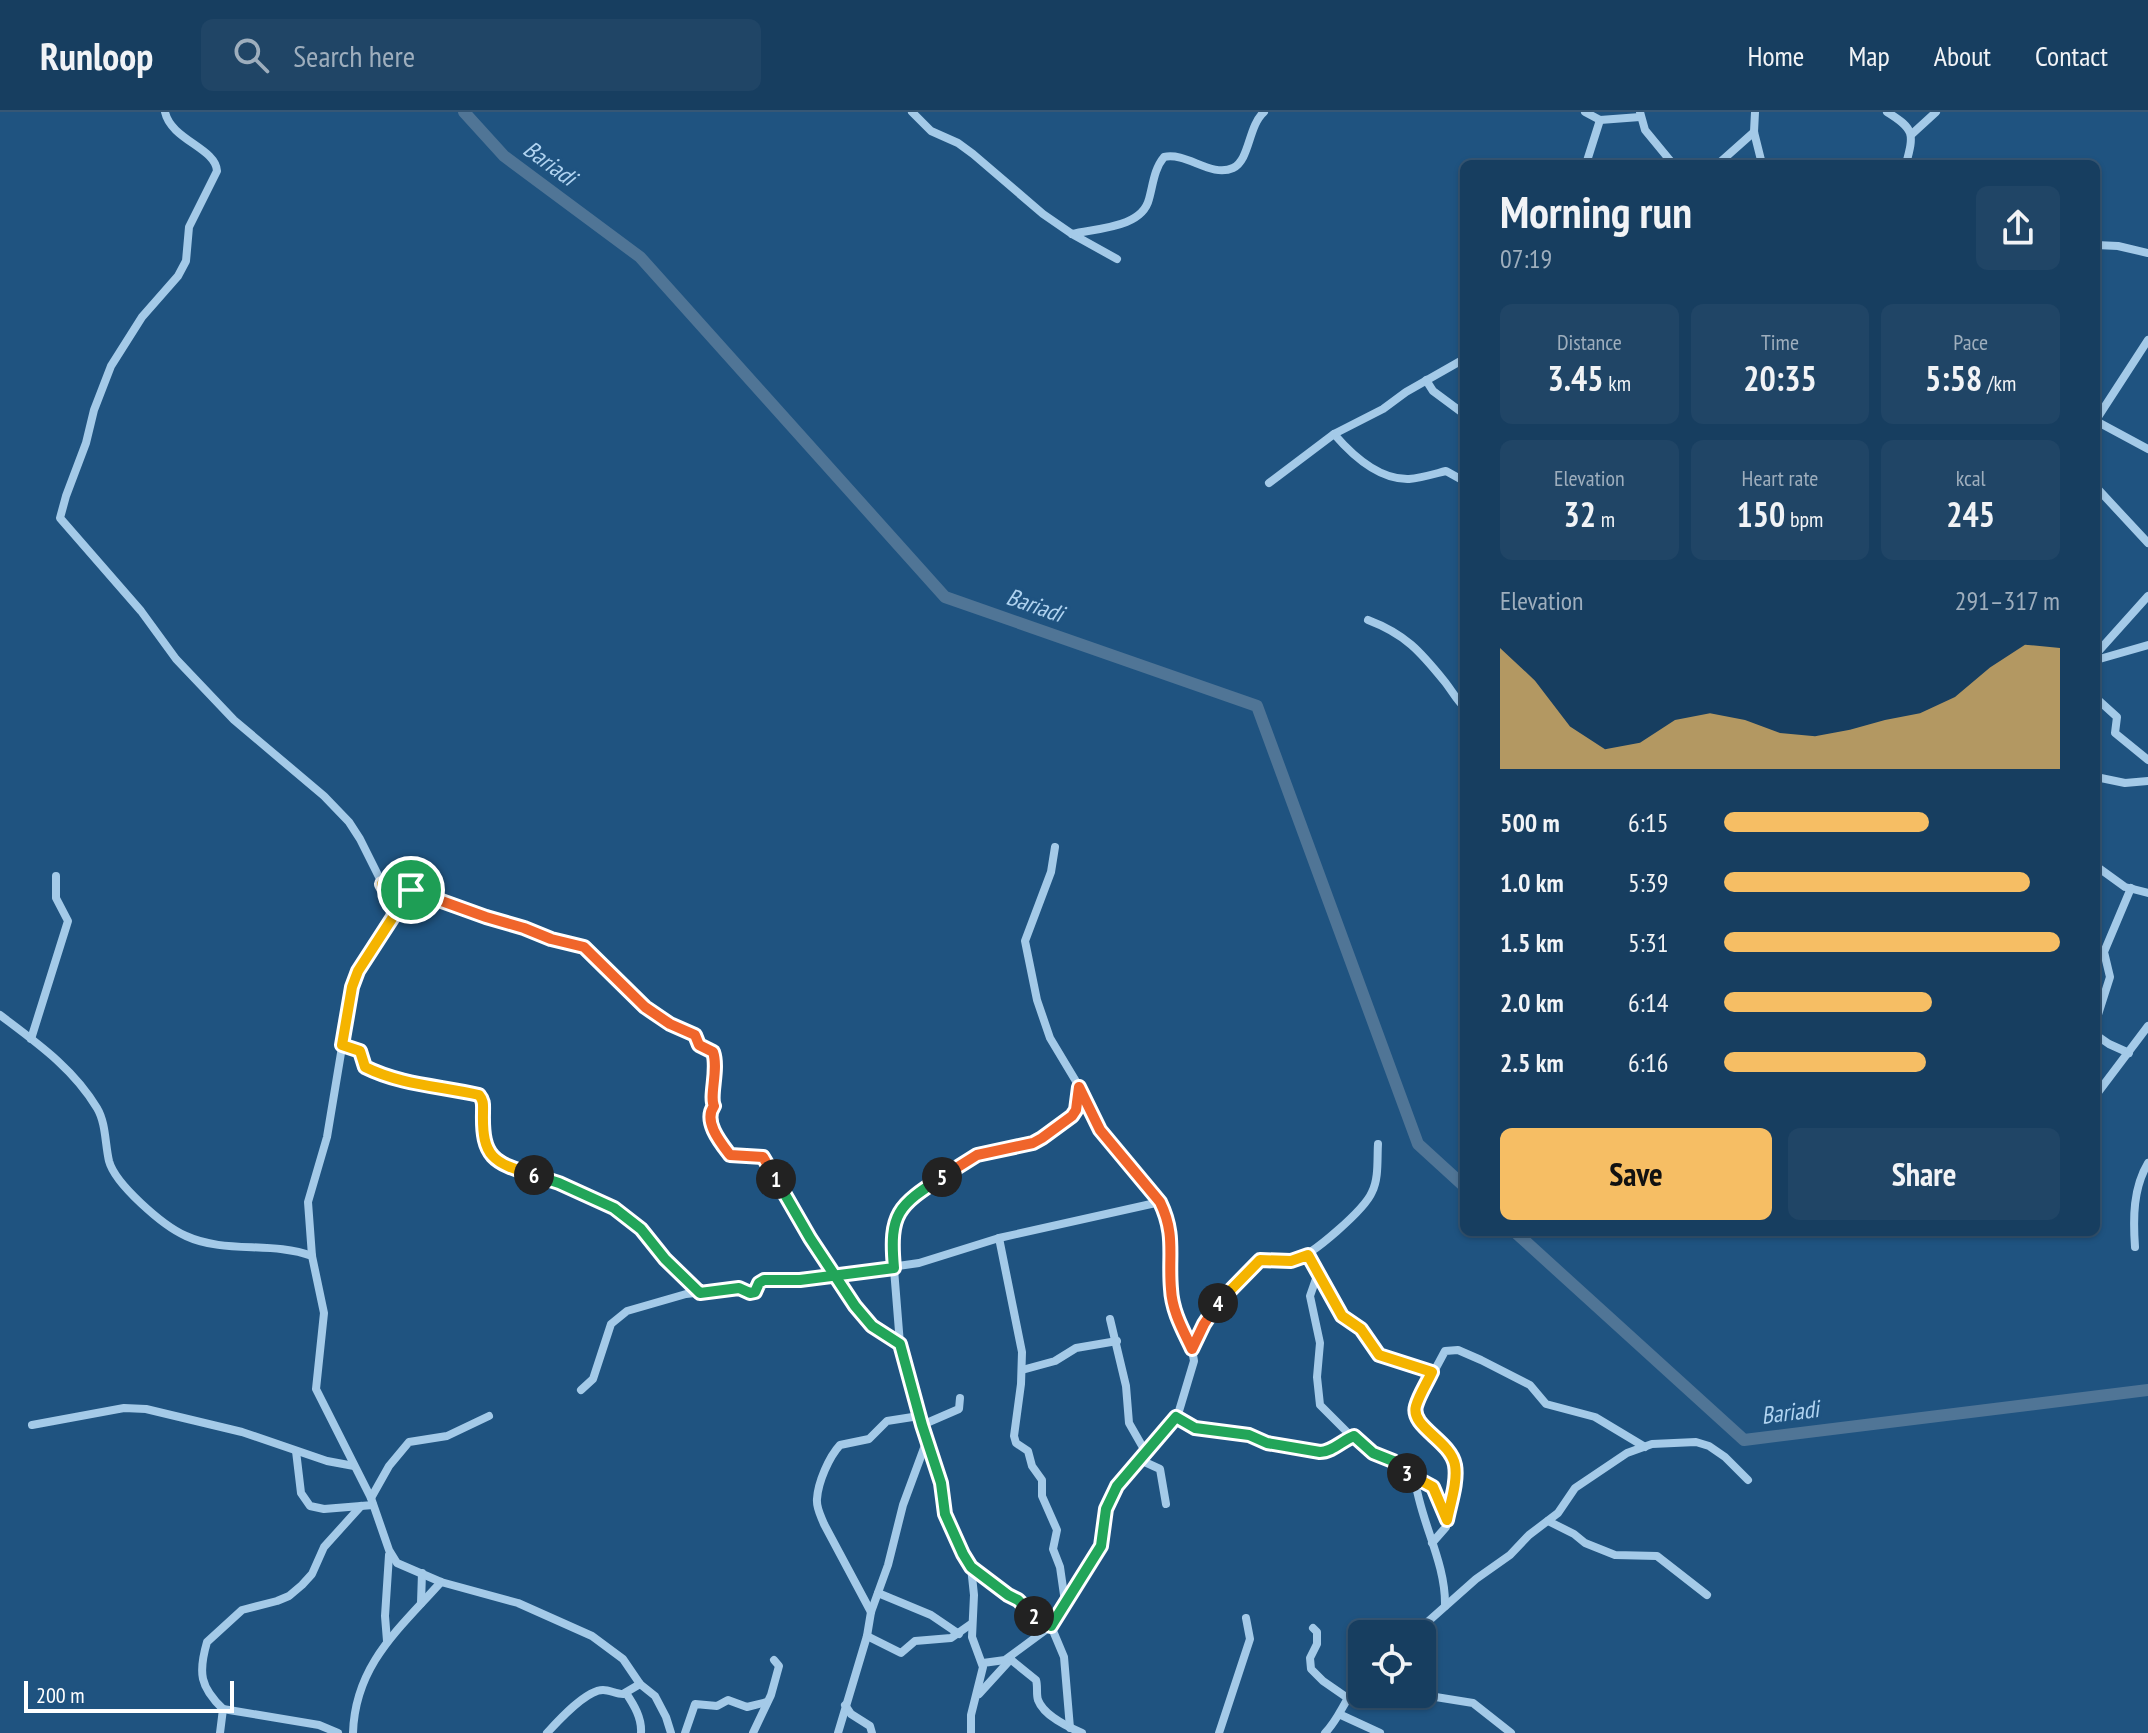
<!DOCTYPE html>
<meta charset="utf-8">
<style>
:root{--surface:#173e60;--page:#204566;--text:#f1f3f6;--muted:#9eaebd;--line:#365775;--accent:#f6be64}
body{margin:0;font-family:"PT Sans Narrow",sans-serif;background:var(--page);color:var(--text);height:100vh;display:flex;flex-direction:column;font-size:30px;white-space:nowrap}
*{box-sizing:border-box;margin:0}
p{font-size:26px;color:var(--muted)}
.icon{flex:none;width:44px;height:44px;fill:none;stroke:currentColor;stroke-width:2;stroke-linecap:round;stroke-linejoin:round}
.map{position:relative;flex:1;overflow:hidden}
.details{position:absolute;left:1460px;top:48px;width:640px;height:1076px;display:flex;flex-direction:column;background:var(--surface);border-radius:12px;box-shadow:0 2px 6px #0004,0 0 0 2px var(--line)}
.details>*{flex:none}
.controls{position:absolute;left:1348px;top:1508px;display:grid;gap:16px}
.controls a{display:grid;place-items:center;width:88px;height:88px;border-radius:12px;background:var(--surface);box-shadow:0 2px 6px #0004,0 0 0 2px var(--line);font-size:40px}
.scale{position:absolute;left:24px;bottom:20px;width:210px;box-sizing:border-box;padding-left:8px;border:4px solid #fff;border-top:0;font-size:22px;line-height:28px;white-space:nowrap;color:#fff;-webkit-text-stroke:6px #1f5380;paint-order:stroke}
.pin{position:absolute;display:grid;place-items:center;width:68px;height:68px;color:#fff;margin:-34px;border:4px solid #fff;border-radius:50%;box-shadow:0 2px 8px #0007}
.km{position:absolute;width:40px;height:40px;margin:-20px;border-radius:50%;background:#222;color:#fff;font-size:22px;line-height:40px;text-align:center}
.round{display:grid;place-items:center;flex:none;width:84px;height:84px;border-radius:12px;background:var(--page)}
.overview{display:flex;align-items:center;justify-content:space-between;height:136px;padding:0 40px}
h1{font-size:44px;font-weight:700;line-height:60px}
.metrics{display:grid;grid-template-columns:repeat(3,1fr);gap:12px;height:136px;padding:8px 40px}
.metrics div{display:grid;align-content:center;border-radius:12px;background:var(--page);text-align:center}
.metrics b{font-size:34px;font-weight:700}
.metrics small{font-size:22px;font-weight:400}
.metrics p{font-size:22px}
.chart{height:224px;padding:16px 40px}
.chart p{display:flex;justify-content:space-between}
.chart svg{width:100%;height:144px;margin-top:8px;fill:var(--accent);opacity:.7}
.button{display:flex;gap:16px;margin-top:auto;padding:16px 40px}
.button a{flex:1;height:92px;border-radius:12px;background:var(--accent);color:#111;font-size:32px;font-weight:700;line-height:92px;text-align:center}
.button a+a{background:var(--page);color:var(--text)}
ul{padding:0 40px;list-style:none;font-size:26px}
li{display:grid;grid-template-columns:128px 96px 1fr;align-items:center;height:60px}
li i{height:20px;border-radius:10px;background:var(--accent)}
header{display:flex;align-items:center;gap:48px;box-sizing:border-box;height:112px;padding:0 40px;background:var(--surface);border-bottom:2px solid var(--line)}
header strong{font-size:38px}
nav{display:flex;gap:44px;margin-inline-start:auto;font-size:28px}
.search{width:560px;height:72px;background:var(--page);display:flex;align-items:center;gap:20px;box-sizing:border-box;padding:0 28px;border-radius:12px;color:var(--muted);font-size:30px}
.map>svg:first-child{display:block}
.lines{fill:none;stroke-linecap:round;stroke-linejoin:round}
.river{stroke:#507596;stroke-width:12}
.minor{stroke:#a4cae8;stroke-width:8}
.split-1-casing{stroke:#fff;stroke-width:16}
.split-2-casing{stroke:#fff;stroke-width:16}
.split-3-casing{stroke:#fff;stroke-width:16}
.split-4-casing{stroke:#fff;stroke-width:16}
.split-5-casing{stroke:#fff;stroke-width:16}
.split-6-casing{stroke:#fff;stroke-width:16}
.split-7-casing{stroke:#fff;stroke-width:16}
.split-1{stroke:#f0652b;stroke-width:10}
.split-2{stroke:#22a559;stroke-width:10}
.split-3{stroke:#22a559;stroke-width:10}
.split-4{stroke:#f5b400;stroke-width:10}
.split-5{stroke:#f0652b;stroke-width:10}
.split-6{stroke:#22a559;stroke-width:10}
.split-7{stroke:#f5b400;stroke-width:10}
.labels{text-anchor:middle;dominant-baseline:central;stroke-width:6;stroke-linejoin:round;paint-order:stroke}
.water-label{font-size:24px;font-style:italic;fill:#b0d3f0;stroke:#1f5380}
</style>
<header>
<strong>Runloop</strong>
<div class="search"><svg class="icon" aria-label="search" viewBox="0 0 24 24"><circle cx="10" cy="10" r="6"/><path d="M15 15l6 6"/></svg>Search here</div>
<nav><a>Home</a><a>Map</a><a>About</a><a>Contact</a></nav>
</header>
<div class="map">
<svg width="2148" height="1621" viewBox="0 0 2148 1621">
<rect width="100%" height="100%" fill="#1f5380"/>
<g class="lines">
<g class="river">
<path d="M 464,0 L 504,44 L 640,145 L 945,485 L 1257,594 L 1418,1032 L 1464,1074"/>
<path d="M 1515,1120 L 1744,1328 L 2148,1278"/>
</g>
<g class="minor">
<path d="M 165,0 C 171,28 216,36 217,59 L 189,115 L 186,149 L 178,164 L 142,205 L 111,254 L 94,298 L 86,331 L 66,384 L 60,406 L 141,499 L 176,547 L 234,608 L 324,684 L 349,710 L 360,727 L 395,797 L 390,813 L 373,834 L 352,875 L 327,1025 L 308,1090 L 312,1144 L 324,1201 L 316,1277 L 371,1386 L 389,1438 L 397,1451 L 441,1470 L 518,1491 L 592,1524 L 623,1547 L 640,1572 L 655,1584 L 666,1605 L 671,1621"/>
<path d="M 912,0 L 931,19 L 958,31 L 973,42 L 1043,102 L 1072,122 L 1117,147"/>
<path d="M 1585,0 L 1600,8 L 1640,5"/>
<path d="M 1640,0 L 1645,18 L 1673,52"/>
<path d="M 1755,0 L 1754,20 L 1762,52"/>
<path d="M 1887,0 C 1915,17 1914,22 1906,52"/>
<path d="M 1912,22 L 1936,0"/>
<path d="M 1586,52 L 1600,8"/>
<path d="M 1718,52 L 1754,20"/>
<path d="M 1072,122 C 1097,116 1142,116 1149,87 C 1153,73 1154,57 1164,45 C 1187,40 1211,66 1233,56 C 1250,48 1248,14 1264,0"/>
<path d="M 2096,133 L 2118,134 L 2148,141"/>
<path d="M 1426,268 L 1433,279 L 1464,302"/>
<path d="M 2096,308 L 2148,228"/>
<path d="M 2096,309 L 2148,337"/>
<path d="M 1334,322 C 1352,343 1379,368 1409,367 C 1421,366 1434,362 1446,359 L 1464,369"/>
<path d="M 1269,371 L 1334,322 L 1383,297 L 1406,280 L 1464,247"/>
<path d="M 2096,375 L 2148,431"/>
<path d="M 1368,508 C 1405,522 1420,539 1445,570 C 1452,579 1456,587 1464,595"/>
<path d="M 2096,542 L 2148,484"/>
<path d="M 2096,548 L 2148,533"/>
<path d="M 2096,586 L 2117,605 L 2115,621 L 2148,648"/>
<path d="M 2096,665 L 2125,671 L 2148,669"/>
<path d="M 2096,754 L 2125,775 L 2148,781"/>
<path d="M 382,772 L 402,773 L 416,781 L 486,805 L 584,835 L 645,895 L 670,912 L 695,923 L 699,933 L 714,942 L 716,967 L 710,988 L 714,994 C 702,1011 720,1025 727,1040 L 732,1044 L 763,1045 L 810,1126 L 855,1194 L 872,1214 L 900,1232"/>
<path d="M 0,903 C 37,931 73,956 97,996 C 106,1011 105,1032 109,1049 C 115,1072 163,1114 186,1124 C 225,1142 272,1129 312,1144"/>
<path d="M 2096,909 L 2110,865 L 2104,840 L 2131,776"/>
<path d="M 2096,923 L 2109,932 L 2129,941"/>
<path d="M 31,927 L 68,809 L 56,786 L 56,764"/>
<path d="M 342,933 L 360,939 L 365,955 C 401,974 440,974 479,983 C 491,997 476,1024 488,1041 C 501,1059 536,1064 556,1070 C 575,1077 594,1085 612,1095 C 634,1108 648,1127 665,1146 C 675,1158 688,1169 700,1181"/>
<path d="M 2096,983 L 2148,914"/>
<path d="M 999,1126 L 1022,1240 L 1021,1272 L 1014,1324 L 1016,1331 L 1028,1339 L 1032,1354 L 1042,1368 L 1042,1384 L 1057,1418 L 1053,1437 L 1060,1455 L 1065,1490"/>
<path d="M 2135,1135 C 2133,1106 2133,1076 2148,1051"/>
<path d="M 1308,1143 L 1342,1204 L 1361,1217 L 1379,1243 L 1432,1260"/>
<path d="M 1318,1161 L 1310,1184 L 1320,1231 L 1317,1265 L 1320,1293 L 1348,1321 L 1358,1325 L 1373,1341 L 1393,1349 L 1409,1363 L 1433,1375 L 1446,1405"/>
<path d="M 1110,1207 L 1126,1274 L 1129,1311 L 1145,1339"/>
<path d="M 1192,1237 C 1205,1210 1231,1164 1258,1149 C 1270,1143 1282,1151 1294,1148 C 1312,1144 1365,1097 1372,1080 C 1379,1066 1377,1047 1378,1032"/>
<path d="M 1022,1258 L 1055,1249 L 1076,1236 L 1117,1229"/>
<path d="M 581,1278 L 593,1267 L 611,1212 L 627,1199 L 686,1182 L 739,1176 L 753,1181 L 764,1168 L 800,1168 L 919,1151 L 999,1126 L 1160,1090"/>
<path d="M 1176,1305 L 1195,1316 L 1249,1323 L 1267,1331 L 1320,1340 C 1332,1340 1343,1328 1354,1324"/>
<path d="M 32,1313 L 124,1296 L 146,1297 L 242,1320 L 327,1349 L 354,1354"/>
<path d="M 922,1313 L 959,1297 L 960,1286"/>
<path d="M 296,1339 L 301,1381 L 310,1394 L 324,1397 L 373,1393"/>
<path d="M 1138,1347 L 1160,1357 L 1166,1392"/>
<path d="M 1415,1367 C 1420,1409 1446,1450 1445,1494"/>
<path d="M 371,1386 L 389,1354 L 409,1330 L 447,1324 L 489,1304"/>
<path d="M 1548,1409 L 1574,1422 L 1585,1431 L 1615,1443 L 1657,1444 L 1707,1483"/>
<path d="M 1432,1431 L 1446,1415 L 1456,1356 L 1444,1331 L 1417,1309 L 1416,1293 L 1445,1239 L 1458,1238 L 1481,1248 L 1530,1273 L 1546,1292 L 1595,1305 L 1645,1335"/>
<path d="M 971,1455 C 987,1467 1005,1478 1020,1490 C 1031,1499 1037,1510 1051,1514 L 1064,1545 L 1070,1616"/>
<path d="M 878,1481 L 931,1503 L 959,1522"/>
<path d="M 421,1491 L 422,1461"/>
<path d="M 871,1500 L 824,1412 C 821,1404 816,1396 817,1387 C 818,1370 829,1345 840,1333 L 869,1327 L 887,1309 L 919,1304"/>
<path d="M 1313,1516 L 1317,1520 L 1317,1532 L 1310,1546 L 1311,1557 L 1323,1569 L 1349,1587"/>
<path d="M 1414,1522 L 1476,1467 L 1510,1443 L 1529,1423 L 1558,1401 L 1575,1376 L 1627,1341 L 1652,1332 L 1696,1330 L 1709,1334 L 1725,1345 L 1748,1368"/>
<path d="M 867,1524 L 901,1541 L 915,1529 L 951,1526 L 971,1512"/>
<path d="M 387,1529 L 385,1504 L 389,1443"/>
<path d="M 1011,1545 L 1010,1547 L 1036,1568 C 1038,1574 1036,1582 1038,1588 C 1044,1604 1068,1615 1082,1621"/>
<path d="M 983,1551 L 1005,1548 L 1051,1514 L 1099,1438 L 1106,1397 L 1117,1374 L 1179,1299 L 1194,1249 L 1192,1237 L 1179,1210 L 1171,1181 L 1172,1122 L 1160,1090 L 1100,1018 L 1086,986 L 1050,926 L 1037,888 L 1025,829 L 1051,760 L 1055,735"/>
<path d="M 626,1581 C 634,1593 642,1606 641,1621"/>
<path d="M 979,1582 L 1010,1548"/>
<path d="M 1417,1582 L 1473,1591 L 1511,1621"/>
<path d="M 845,1593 L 851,1602 L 870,1614 L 872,1621"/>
<path d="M 223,1597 L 319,1613 L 338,1621"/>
<path d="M 1341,1603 L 1380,1621"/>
<path d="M 220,1621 L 223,1597 C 200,1575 198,1561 207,1530 L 242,1498 L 277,1489 L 289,1484 L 302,1473 L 312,1462 L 324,1435 L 361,1394"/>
<path d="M 353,1621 C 355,1553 399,1517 441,1470"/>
<path d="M 547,1621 C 558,1609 586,1578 603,1578 C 610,1578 616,1582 623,1582 L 640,1572"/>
<path d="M 685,1621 L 695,1592 L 717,1594 L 728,1588 L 747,1595 L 767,1590"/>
<path d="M 753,1621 L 771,1583 L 779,1554 L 774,1548"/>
<path d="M 838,1621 L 867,1524 L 871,1500 L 888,1453 L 903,1393 L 927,1328"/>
<path d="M 971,1621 L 971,1603 L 983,1555 L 972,1525 L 974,1483 L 971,1455 L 945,1402 L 941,1371 L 919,1304 L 900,1232 L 892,1132 L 895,1109 L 906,1089 L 961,1052 L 977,1043 L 1033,1031 L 1042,1026 L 1072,1004 L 1076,998 L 1079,976"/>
<path d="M 1219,1621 L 1250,1527 L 1246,1506"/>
<path d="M 1325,1621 C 1341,1605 1346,1582 1362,1569"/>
</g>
</g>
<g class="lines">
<g class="split-1-casing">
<path id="split-1" d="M 411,778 L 486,805 L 524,816 L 551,827 L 584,835 L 645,895 L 670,912 L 695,923 L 699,933 L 713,940 C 719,957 709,984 714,994 C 703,1009 720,1030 730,1043 L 763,1045 L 776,1067"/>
</g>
<g class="split-2-casing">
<path id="split-2" d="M 776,1067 L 810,1126 L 855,1194 L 872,1214 L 900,1232 L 922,1313 L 941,1371 L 945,1402 L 963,1442 L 971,1455 L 1008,1483 L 1018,1488 L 1034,1504"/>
</g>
<g class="split-3-casing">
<path id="split-3" d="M 1034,1504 L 1051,1514 L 1101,1434 L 1106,1397 L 1117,1374 L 1176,1305 L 1195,1316 L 1249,1323 L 1267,1331 L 1320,1340 C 1332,1340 1343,1328 1354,1324 L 1373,1341 L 1393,1349 L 1407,1361"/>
</g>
<g class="split-4-casing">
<path id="split-4" d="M 1218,1191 L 1260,1148 L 1291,1149 L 1308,1143 L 1342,1204 L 1361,1217 L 1379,1243 L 1432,1260 C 1427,1271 1419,1283 1416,1294 C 1410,1315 1450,1328 1455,1353 C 1458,1370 1450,1392 1447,1408 L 1433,1375 L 1407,1361"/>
</g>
<g class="split-5-casing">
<path id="split-5" d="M 942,1065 L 977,1043 L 1033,1031 L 1042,1026 L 1072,1004 L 1076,998 L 1079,975 L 1100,1018 L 1160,1090 C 1176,1123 1168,1143 1171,1177 C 1172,1199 1183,1218 1192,1237 L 1204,1212 L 1218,1191"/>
</g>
<g class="split-6-casing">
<path id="split-6" d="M 534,1063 L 559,1071 L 614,1096 L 641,1117 L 665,1147 L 700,1181 L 739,1176 L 750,1181 L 755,1180 L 759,1171 L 764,1168 L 800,1168 L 894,1156 C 889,1101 898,1094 942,1065"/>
</g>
<g class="split-7-casing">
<path id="split-7" d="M 411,778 L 402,773 L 382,772 L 395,797 L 393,805 L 358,859 L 352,875 L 342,933 L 360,939 L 365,955 C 401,973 440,974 479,983 C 484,989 483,993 483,1001 C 482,1045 493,1051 534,1063"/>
</g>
<use href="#split-1" class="split-1"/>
<use href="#split-2" class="split-2"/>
<use href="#split-3" class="split-3"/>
<use href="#split-4" class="split-4"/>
<use href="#split-5" class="split-5"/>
<use href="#split-6" class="split-6"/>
<use href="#split-7" class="split-7"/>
</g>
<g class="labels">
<g class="water-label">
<text transform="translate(550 51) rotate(36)">Bariadi</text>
<text transform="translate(1035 493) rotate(19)">Bariadi</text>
<text transform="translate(1790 1300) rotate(-7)">Bariadi</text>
</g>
</g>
</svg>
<div class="controls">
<a><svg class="icon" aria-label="locate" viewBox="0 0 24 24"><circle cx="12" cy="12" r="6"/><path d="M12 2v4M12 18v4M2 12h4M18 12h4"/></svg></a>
</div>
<div class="scale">200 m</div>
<div class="pin" style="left:411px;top:778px;background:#1e9e55"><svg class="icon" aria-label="arrive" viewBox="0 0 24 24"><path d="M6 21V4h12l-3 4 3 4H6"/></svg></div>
<b class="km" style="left:776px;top:1067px">1</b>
<b class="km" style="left:1034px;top:1504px">2</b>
<b class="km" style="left:1407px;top:1361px">3</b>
<b class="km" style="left:1218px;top:1191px">4</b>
<b class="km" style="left:942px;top:1065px">5</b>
<b class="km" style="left:534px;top:1063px">6</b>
<section class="details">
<div class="overview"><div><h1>Morning run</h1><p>07:19</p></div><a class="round"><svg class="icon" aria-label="share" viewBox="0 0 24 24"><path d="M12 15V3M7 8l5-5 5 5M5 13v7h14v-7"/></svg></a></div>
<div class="metrics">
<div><p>Distance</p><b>3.45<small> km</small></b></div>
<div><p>Time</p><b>20:35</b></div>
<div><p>Pace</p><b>5:58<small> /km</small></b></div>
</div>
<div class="metrics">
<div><p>Elevation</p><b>32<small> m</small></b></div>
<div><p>Heart rate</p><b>150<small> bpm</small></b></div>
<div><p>kcal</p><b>245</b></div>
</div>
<div class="chart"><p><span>Elevation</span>291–317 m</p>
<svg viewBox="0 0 160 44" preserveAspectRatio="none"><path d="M0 44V7L10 17L20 31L30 38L40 36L50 29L60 27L70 29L80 33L90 34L100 32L110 29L120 27L130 22L140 13L150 6L160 7V44z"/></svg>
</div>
<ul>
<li><b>500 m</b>6:15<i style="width:61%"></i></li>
<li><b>1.0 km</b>5:39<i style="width:91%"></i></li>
<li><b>1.5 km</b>5:31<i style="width:100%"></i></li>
<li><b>2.0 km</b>6:14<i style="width:62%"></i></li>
<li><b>2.5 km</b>6:16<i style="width:60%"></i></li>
</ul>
<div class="button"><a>Save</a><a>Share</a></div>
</section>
</div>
